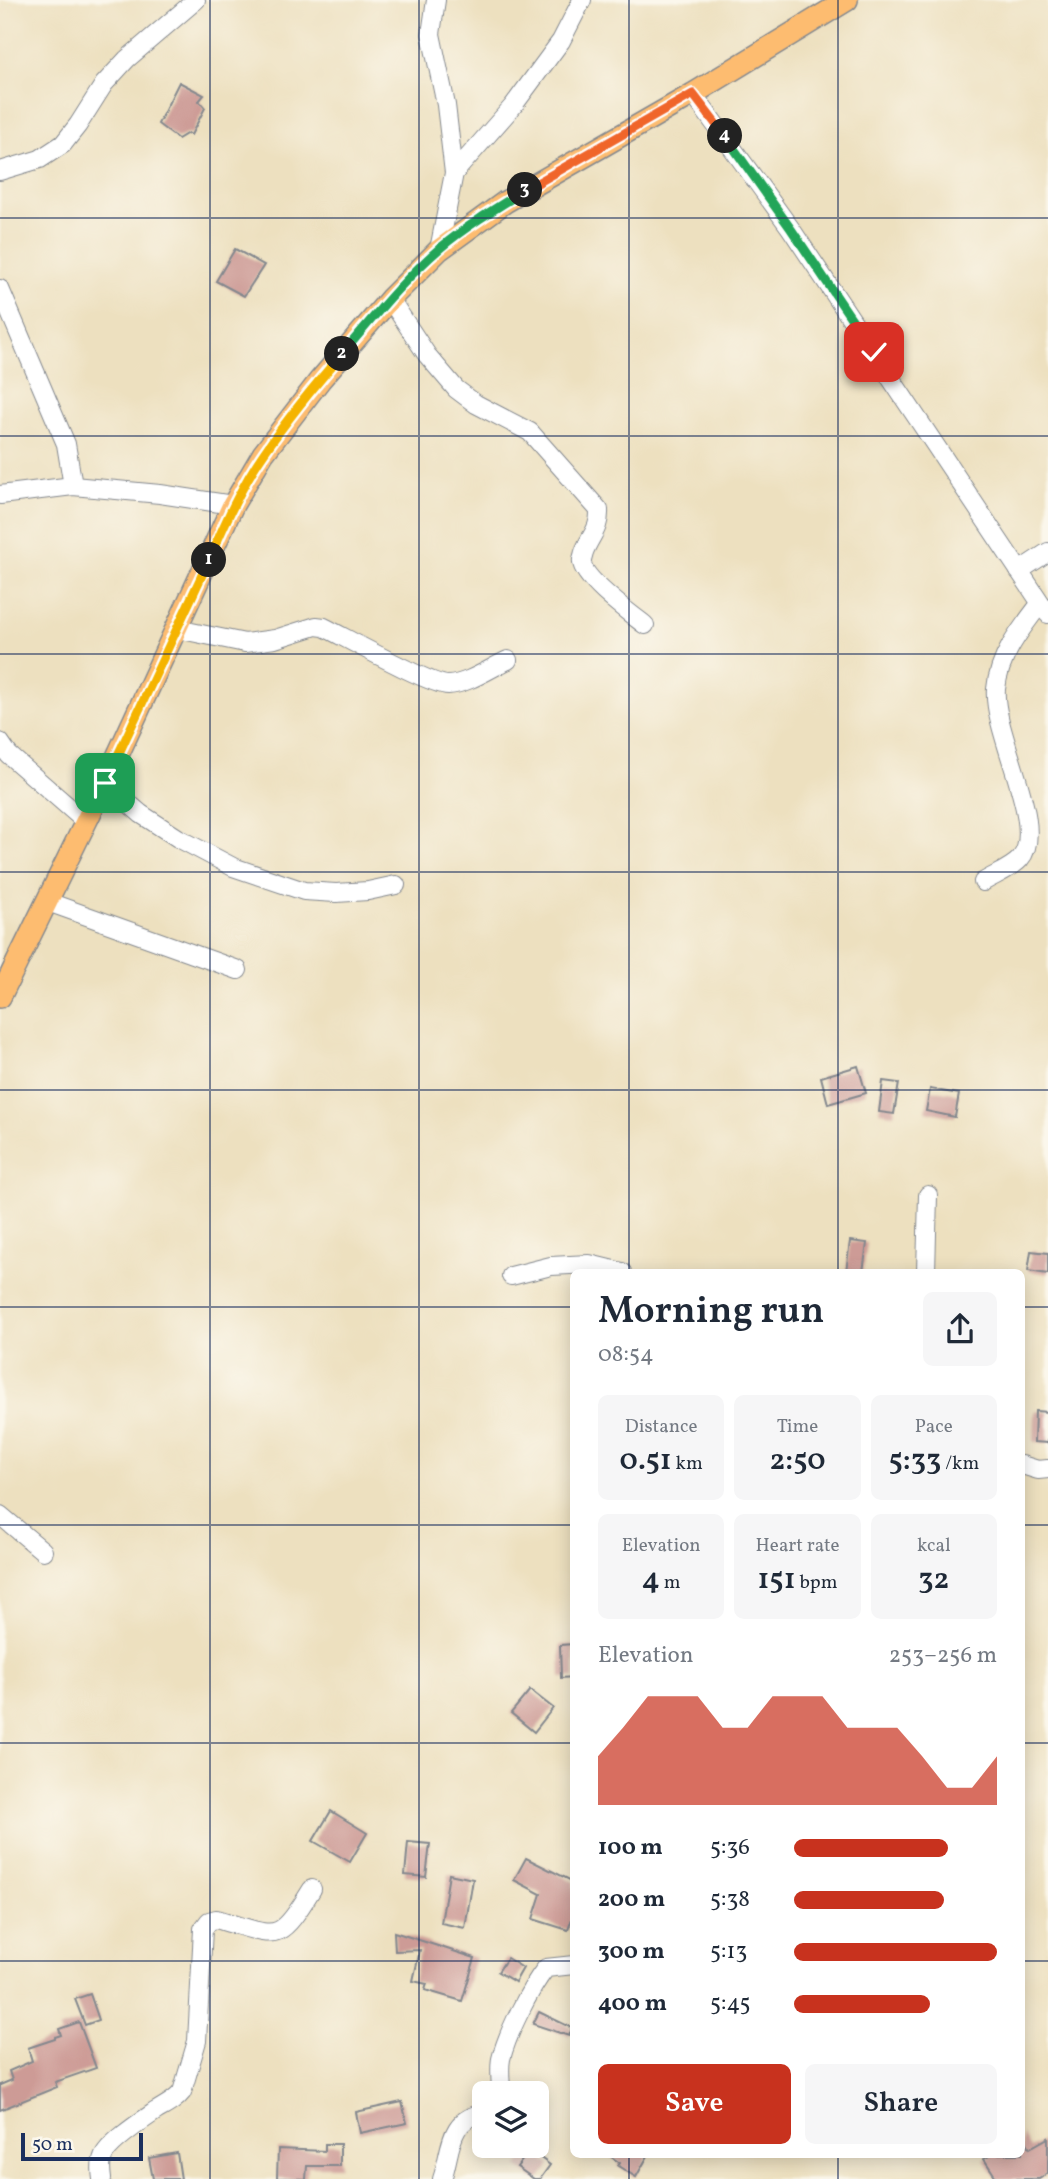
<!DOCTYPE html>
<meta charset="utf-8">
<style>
:root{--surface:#fff;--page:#f6f6f7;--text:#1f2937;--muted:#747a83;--accent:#c8321e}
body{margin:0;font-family:Vollkorn,serif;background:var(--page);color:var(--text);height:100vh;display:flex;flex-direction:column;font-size:26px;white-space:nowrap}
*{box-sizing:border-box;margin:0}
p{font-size:23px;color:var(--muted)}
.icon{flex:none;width:38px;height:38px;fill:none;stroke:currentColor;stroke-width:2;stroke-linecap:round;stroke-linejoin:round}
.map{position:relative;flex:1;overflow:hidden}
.details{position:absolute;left:570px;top:1269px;width:455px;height:889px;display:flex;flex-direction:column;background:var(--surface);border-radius:10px;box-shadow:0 4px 18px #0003}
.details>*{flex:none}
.controls{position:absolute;left:472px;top:2081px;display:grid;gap:14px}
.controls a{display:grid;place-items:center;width:77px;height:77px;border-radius:10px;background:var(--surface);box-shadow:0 4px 18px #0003;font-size:35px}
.scale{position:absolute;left:21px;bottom:18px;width:122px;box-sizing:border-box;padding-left:7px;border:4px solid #1b2f5e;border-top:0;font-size:19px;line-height:24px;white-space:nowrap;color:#1b2f5e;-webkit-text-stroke:5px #fbf7ec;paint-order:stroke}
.pin{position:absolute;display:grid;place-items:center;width:60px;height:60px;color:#fff;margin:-30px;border-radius:14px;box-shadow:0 4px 10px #0006}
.km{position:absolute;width:35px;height:35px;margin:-18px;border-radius:50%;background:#222;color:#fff;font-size:19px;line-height:35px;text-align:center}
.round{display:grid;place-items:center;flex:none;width:74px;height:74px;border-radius:10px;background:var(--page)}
.overview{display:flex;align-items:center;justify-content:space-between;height:119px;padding:0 28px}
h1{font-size:38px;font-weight:600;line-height:52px}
.stats{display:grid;grid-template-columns:repeat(3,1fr);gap:10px;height:119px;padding:7px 28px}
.stats div{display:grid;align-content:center;border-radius:10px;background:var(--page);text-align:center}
.stats b{font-size:30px;font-weight:600}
.stats small{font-size:19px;font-weight:400}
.stats p{font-size:19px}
.chart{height:196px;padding:14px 28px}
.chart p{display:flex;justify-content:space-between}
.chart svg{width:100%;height:126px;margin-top:7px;fill:var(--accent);opacity:.7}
.action{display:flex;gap:14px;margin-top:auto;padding:14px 28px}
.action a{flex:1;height:80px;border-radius:10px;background:var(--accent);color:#fff;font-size:28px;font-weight:600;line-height:80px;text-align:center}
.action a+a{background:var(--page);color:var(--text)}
ul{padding:0 28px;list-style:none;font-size:23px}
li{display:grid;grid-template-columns:112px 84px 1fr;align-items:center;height:52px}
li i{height:18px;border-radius:9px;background:var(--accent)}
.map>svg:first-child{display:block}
.building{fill:#cd9b96}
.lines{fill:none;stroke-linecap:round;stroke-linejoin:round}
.minor-casing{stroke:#84888e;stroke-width:20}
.major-casing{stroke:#84888e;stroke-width:24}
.minor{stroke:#fff;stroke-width:18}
.major{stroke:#fdbc70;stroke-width:21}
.split-1-casing{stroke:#fff;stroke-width:14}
.split-2-casing{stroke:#fff;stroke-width:14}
.split-3-casing{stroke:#fff;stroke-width:14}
.split-4-casing{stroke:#fff;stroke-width:14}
.split-5-casing{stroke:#fff;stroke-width:14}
.split-1{stroke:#f5b400;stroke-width:9}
.split-2{stroke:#f5b400;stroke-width:9}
.split-3{stroke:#22a559;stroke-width:9}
.split-4{stroke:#f0652b;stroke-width:9}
.split-5{stroke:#22a559;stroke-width:9}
.grid{fill:none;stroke:#1b2f5e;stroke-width:2;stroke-opacity:0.55}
</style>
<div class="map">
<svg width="1048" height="2179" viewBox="0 0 1048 2179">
<rect width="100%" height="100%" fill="#fbf7ec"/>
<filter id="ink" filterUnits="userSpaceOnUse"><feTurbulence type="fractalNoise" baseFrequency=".0143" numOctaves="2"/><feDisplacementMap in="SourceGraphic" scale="14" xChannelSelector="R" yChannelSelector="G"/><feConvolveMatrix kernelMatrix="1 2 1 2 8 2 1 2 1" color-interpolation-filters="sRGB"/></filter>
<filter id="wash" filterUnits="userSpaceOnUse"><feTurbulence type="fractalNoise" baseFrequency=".00686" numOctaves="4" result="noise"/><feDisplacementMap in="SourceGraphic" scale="28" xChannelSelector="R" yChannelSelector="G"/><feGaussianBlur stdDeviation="1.57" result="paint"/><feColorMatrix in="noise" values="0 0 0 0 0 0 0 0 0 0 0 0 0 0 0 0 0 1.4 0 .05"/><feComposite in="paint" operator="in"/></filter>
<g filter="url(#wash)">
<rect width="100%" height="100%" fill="#ede0bf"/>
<g id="blocks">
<g class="building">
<path d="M 179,82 L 204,95 L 199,101 L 205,108 L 191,135 L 188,133 L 178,139 L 158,124 Z"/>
<path d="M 235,249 L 264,265 L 244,296 L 216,281 Z"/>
<path d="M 858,1066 L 866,1093 L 828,1104 L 821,1077 Z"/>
<path d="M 883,1081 L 899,1083 L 894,1114 L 879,1112 Z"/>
<path d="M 930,1089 L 959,1094 L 955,1117 L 926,1111 Z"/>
<path d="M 850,1241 L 867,1243 L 863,1272 L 846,1272 Z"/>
<path d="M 1031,1251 L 1048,1253 L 1048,1274 L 1028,1271 Z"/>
<path d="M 1035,1411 L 1048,1412 L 1048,1443 L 1034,1442 Z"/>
<path d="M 574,1644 L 574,1677 L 561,1678 L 560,1645 Z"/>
<path d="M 530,1690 L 553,1708 L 534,1732 L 511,1713 Z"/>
<path d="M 331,1811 L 367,1833 L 350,1862 L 313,1841 Z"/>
<path d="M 408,1842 L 430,1844 L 426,1877 L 405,1875 Z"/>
<path d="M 526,1858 L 574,1882 L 574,1913 L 568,1930 L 533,1919 L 541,1894 L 514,1880 Z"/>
<path d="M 449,1874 L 473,1879 L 465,1928 L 441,1923 Z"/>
<path d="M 394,1932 L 475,1958 L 462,2001 L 425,1990 L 427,1984 L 413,1981 L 420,1950 L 395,1951 Z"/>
<path d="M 507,1958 L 523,1968 L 515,1982 L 498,1972 Z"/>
<path d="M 90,1994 L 99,2020 L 85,2025 L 75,1999 Z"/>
<path d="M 539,2012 L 572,2028 L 569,2036 L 533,2024 Z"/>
<path d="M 79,2022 L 96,2068 L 55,2082 L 57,2087 L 0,2110 L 0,2085 L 12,2080 L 9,2071 L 32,2061 L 28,2048 L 55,2039 L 55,2037 L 61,2035 L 59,2029 Z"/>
<path d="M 402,2102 L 407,2123 L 360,2133 L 356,2112 Z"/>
<path d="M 1022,2134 L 1030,2148 L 1048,2138 L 1048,2173 L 1039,2179 L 997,2179 L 984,2159 L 993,2154 L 1022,2154 Z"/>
<path d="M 325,2144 L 340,2144 L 340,2166 L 307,2166 L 306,2179 L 277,2178 L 278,2149 L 325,2151 Z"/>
<path d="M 530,2150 L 550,2165 L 540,2179 L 534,2179 L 517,2167 Z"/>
<path d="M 177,2153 L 181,2179 L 153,2179 L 149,2158 Z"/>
<path d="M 607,2154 L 649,2154 L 636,2177 L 618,2166 L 620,2163 Z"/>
</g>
</g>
</g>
<g filter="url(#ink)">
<use href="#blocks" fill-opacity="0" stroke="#84888e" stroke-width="2"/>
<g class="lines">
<g class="minor-casing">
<g id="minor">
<path d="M 436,0 L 431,34 L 446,105 L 454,173 L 439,250"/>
<path d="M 693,94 L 791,229 L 1048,614"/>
<path d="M 0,171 L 40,159 L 63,144 L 78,125 L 104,84 L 127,59 L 196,0"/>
<path d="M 454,173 L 513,106 L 561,41 L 582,0"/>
<path d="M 0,289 L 66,444 L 73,486"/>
<path d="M 390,299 L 427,355 L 456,389 L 476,404 L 530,432 L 599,510 C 600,529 590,536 584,552 C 584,553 581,561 582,562 C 583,579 631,614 645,625"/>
<path d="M 0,495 L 73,486 L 160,494 L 233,505"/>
<path d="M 1019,571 L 1048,552"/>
<path d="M 177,629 L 245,643 L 275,639 L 316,626 L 324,627 C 346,638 430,685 448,685 C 468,684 490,668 508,660"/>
<path d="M 0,742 L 9,755 L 86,822"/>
<path d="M 105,783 L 141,814 L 178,838 L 233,867 L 304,891 L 336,893 L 368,891 L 396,885"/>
<path d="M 983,882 C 994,875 1011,869 1020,859 C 1048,828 992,732 996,689 C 999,656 1021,629 1040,604"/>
<path d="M 48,902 L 238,970"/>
<path d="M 926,1272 L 928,1195"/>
<path d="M 511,1276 L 551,1266 L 589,1264 L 622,1272"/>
<path d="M 1022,1465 L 1038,1470 L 1048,1469"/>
<path d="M 0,1515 L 43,1551"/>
<path d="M 501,2093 C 501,2082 499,2069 501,2059 C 507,2034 530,1988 546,1968 L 574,1965"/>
<path d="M 102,2179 C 101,2172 100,2164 103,2157 C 108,2143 143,2120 156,2111 C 166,2105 175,2101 182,2092 L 197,2041 L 203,1929 L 209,1921 L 216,1919 C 278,1936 276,1947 312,1889"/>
<path d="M 442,2179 C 452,2151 447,2118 485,2113"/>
</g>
</g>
<g class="major-casing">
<path id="major" d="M 0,997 L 105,783 L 233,505 L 263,454 L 320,380 L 390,299 L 439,250 L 505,202 L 693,94 L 847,0"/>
</g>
<use href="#minor" class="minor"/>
<use href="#major" class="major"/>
</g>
</g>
<g class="lines" filter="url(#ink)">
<g class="split-1-casing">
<path id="split-1" d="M 105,783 L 209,560"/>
</g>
<g class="split-2-casing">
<path id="split-2" d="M 209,560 C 225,523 241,486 264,453 C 288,418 315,385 342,354"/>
</g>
<g class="split-3-casing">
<path id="split-3" d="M 342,354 C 373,318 403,280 439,249 C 465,227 496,208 525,190"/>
</g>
<g class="split-4-casing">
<path id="split-4" d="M 525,190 L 693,94 L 725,136"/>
</g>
<g class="split-5-casing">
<path id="split-5" d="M 725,136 L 791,229 L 874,352"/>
</g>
<use href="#split-1" class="split-1"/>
<use href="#split-2" class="split-2"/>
<use href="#split-3" class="split-3"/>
<use href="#split-4" class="split-4"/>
<use href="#split-5" class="split-5"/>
</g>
<path class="grid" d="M 210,0 L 210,2179M 419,0 L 419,2179M 629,0 L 629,1272M 838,0 L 838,1272M 0,218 L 1048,218M 0,436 L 1048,436M 0,654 L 1048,654M 0,872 L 1048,872M 0,1090 L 1048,1090M 0,1307 L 574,1307M 1022,1307 L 1048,1307M 0,1525 L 574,1525M 1022,1525 L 1048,1525M 0,1743 L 574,1743M 1022,1743 L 1048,1743M 0,1961 L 574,1961M 1022,1961 L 1048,1961M 629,2154 L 629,2179M 838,2154 L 838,2179"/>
</svg>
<div class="controls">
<a><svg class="icon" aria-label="layers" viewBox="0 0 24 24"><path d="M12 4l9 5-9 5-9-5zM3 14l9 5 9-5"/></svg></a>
</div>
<div class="scale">50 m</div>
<div class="pin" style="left:105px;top:783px;background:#1e9e55"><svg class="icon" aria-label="arrive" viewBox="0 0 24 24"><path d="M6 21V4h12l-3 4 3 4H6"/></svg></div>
<div class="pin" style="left:874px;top:352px;background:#d93025"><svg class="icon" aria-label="check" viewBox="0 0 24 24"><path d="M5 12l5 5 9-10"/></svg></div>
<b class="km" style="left:209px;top:560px">1</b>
<b class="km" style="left:342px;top:354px">2</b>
<b class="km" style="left:525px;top:190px">3</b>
<b class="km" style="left:725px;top:136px">4</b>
<section class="details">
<div class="overview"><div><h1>Morning run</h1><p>08:54</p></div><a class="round"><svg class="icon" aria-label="share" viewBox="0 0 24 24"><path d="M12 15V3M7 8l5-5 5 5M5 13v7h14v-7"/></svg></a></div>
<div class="stats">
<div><p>Distance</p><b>0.51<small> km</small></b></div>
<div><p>Time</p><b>2:50</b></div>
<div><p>Pace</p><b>5:33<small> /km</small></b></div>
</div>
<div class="stats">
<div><p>Elevation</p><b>4<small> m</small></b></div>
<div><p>Heart rate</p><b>151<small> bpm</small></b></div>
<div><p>kcal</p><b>32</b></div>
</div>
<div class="chart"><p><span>Elevation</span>253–256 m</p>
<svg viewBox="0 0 160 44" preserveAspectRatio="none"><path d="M0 44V27L10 17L20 6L30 6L40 6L50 17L60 17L70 6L80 6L90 6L100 17L110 17L120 17L130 27L140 38L150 38L160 27V44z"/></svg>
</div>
<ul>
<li><b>100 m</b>5:36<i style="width:76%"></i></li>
<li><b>200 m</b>5:38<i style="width:74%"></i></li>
<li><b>300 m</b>5:13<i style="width:100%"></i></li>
<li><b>400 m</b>5:45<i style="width:67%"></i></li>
</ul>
<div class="action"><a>Save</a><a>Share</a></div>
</section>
</div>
